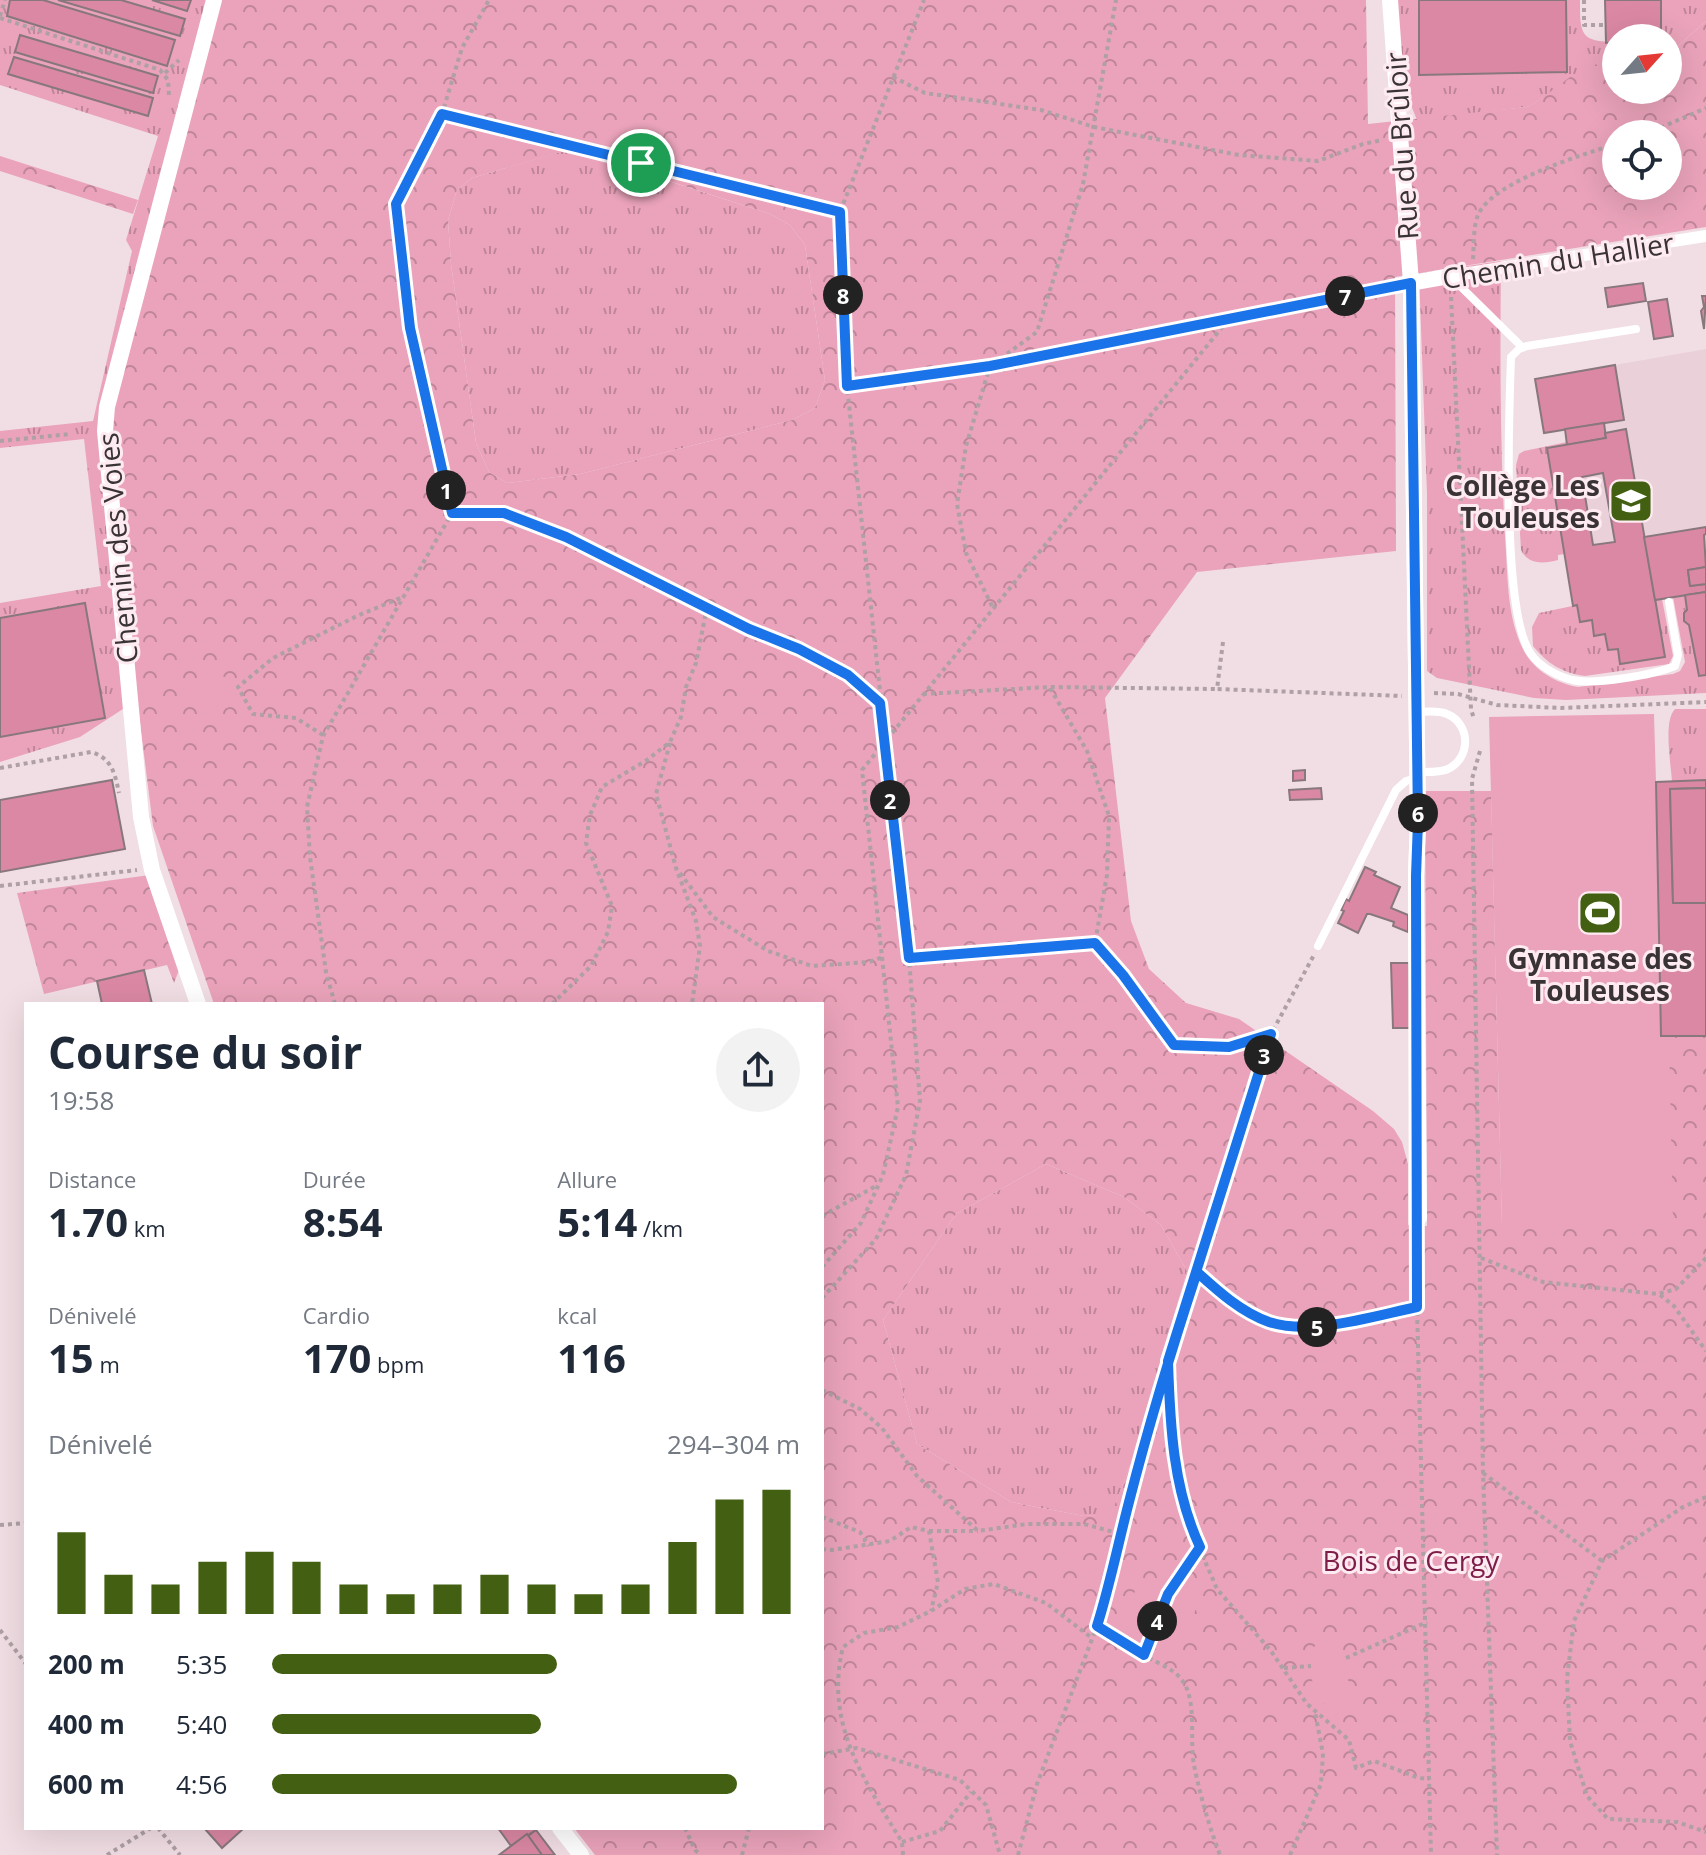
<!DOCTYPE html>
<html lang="fr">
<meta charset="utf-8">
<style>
:root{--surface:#fff;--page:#f2f2f3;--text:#1f2937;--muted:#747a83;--accent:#436012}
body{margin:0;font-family:"Open Sans",sans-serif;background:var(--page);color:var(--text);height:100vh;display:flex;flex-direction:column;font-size:30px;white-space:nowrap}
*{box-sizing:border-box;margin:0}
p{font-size:26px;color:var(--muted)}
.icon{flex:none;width:44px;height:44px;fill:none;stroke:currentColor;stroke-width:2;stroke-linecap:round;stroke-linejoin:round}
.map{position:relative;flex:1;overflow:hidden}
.panel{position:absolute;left:24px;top:1002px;width:800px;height:828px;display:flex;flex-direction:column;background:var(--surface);border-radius:0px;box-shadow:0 8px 32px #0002}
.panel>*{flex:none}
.needle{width:52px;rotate:63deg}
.buttons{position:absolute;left:1602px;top:24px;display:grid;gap:16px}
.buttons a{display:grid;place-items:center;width:80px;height:80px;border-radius:50%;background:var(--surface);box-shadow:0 8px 32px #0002;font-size:40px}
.pin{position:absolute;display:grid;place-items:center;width:68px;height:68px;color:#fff;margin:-34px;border:4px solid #fff;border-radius:50%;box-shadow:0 2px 8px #0007}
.km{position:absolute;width:40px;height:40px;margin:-20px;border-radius:50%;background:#222;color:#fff;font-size:22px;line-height:40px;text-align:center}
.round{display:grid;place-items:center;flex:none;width:84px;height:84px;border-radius:42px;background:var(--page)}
.overview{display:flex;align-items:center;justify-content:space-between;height:136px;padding:0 24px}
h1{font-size:44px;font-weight:700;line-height:60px}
.stats{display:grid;grid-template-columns:repeat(3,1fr);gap:12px;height:136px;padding:8px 24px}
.stats div{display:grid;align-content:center}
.stats b{font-size:40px;font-weight:700}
.stats small{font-size:22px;font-weight:400}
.stats p{font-size:22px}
.chart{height:224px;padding:16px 24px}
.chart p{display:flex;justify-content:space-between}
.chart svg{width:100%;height:144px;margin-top:8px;stroke:var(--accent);stroke-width:6}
ul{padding:0 24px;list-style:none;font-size:26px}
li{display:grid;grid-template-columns:128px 96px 1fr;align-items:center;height:60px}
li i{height:20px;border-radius:10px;background:var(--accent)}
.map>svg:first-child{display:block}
.built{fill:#ead0d8}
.grass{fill:url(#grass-tufts);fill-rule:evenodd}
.forest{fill:url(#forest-crowns);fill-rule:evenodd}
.green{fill:#eaa3ba}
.building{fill:#db88a4;stroke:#88787d;stroke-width:2;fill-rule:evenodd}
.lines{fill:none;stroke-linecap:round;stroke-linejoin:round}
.path{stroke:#aea0a4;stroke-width:4;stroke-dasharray:4 4;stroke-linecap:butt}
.service{stroke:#fff;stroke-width:8}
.pedestrian{stroke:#fff;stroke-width:12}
.minor{stroke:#fff;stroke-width:16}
.route-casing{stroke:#fff;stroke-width:16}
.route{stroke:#1a73e8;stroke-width:10}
.labels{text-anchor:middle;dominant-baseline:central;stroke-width:6;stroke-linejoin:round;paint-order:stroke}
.street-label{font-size:28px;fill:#3a3335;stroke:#feebf1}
.poi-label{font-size:28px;font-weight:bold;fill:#3a3335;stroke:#feebf1;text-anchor:end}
.park-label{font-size:28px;fill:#7f1d49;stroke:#feebf1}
</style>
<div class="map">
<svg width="1706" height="1855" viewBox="0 0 1706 1855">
<defs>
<pattern id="grass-tufts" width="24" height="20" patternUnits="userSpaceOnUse" patternTransform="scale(2)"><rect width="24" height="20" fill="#eaa3ba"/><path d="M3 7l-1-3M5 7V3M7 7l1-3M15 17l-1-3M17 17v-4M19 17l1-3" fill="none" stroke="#bf8598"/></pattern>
<pattern id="forest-crowns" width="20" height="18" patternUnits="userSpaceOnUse" patternTransform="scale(2)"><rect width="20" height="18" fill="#eaa3ba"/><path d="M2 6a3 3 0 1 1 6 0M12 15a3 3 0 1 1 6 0" fill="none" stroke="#bf8598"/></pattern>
</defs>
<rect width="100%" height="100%" fill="#f1dee4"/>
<path class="built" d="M 1706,349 L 1706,675 L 1699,676 L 1689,625 L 1684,621 L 1684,595 L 1655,600 L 1665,657 L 1620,664 L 1580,622 L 1577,605 L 1573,606 L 1547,448 L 1567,445 L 1565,430 L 1544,433 L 1535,379 Z"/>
<g class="grass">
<path d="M 0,0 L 10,0 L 7,16 L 167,65 L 175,40 L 43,0 L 58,0 L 179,36 L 121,0 L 152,0 L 187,11 L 191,0 L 210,0 L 126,707 L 80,737 L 0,762 L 0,737 L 105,718 L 85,603 L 0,618 L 0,603 L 101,586 L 84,439 L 0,448 L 0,431 L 93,421 L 132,251 L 126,240 L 158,136 L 0,85 ZM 20,35 L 158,76 L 153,93 L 16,52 ZM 14,57 L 152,98 L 147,115 L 9,74 Z"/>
<path d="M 1396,0 L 1580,0 C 1580,34 1580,42 1616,42 L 1616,63 C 1578,65 1559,91 1527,107 L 1417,120 L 1400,78 Z"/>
<path d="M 1661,0 L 1706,0 L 1706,21 L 1668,55 L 1668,38 L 1661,38 Z"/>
<path d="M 570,149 L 770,214 L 790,225 L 805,245 L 825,380 L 815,408 L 792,420 L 580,474 L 507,483 L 489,472 L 476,443 L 451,264 L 448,220 L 457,190 L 472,178 Z"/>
<path d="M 1501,261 C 1500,353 1500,444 1505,537 C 1508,573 1506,617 1524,651 C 1535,671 1556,683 1578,687 L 1673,674 L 1680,671 L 1685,662 L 1673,597 L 1685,595 L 1687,610 L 1684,613 L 1684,621 L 1689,625 L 1699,676 L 1706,675 L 1706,693 L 1566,700 L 1534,698 L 1437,678 L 1427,671 L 1427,494 L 1419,273 Z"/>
<path d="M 1567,442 L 1567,445 L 1547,449 L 1565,554 L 1558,555 L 1558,560 C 1544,564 1528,565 1521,550 L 1516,465 L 1519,454 L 1524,451 Z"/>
<path d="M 1662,599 L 1673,656 L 1669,664 L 1585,676 C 1564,674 1546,663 1533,646 L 1532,627 L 1539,613 L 1577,605 L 1580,622 L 1592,620 L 1594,636 L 1605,634 L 1608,650 L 1618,649 L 1621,664 L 1664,657 L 1655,600 Z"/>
<path d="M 1675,709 L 1706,709 L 1706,780 L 1672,782 C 1671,764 1663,721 1675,709 Z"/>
<path d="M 1046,1164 L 1124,1197 L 1161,1225 L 1187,1271 L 1133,1458 L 1111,1515 L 1084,1516 L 1011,1502 L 917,1444 L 883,1320 L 956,1214 Z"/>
</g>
<g class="forest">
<path d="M 216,0 L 1366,0 L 1368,124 L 1527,107 C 1556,93 1581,58 1616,63 L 1616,90 L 1668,90 L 1668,55 L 1706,21 L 1706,227 L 1395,277 L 1396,551 L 1197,572 L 1105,698 L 1131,921 L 1149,969 L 1186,1003 L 1239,1019 L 1373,1111 L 1394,1129 L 1402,1142 L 1408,1164 L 1408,1225 L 1427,1226 L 1425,791 L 1491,791 L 1502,1225 L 1669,1036 L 1706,1036 L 1706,1855 L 595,1855 L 574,1828 L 822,1828 L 822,1004 L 214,1004 L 153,826 L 105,445 ZM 1616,134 L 1668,134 L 1668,186 L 1616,186 ZM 571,149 L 770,214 L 790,225 L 805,245 L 825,380 L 815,408 L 792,420 L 580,474 L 507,483 L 489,472 L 476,443 L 451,264 L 448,220 L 457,190 L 472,178 ZM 1046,1164 L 1124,1197 L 1161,1225 L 1187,1271 L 1133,1458 L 1111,1514 L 1084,1516 L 1011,1502 L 917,1444 L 883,1320 L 956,1214 Z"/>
<path d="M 0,156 L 138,200 L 133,214 L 0,171 Z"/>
<path d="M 150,875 L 179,970 L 174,983 L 167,965 L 44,994 L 17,893 Z"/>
</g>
<g class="green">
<path d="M 208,675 L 235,678 L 228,708 L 197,702 Z"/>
<path d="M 1654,714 L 1656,782 L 1706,780 L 1706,1036 L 1669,1037 L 1673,1221 L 1502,1225 L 1489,717 Z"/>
<path d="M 1138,1583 L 1164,1593 L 1144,1645 L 1118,1635 Z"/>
<path d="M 1171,1595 L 1197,1606 L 1176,1658 L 1150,1647 Z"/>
<path d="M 1324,1640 L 1342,1648 C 1349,1666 1346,1682 1353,1700 L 1345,1713 L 1332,1716 C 1321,1702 1299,1665 1313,1648 C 1316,1644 1321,1643 1324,1640 Z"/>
</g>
<g class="building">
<path d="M 10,0 L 43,0 L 175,40 L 167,66 L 7,16 Z"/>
<path d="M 58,0 L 121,0 L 185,19 L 180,36 Z"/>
<path d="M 152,0 L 191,0 L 187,11 Z"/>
<path d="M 1419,0 L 1566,0 L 1567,72 L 1419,75 Z"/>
<path d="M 1605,0 L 1661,0 L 1661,38 L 1616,38 L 1616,42 L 1606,43 Z"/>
<path d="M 20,35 L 158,76 L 153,93 L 15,52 Z"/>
<path d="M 14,57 L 153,98 L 148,116 L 8,74 Z"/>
<path d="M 1643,283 L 1646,301 L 1608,307 L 1605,288 Z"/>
<path d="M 1702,296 L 1706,296 L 1704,329 L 1701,311 L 1704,307 Z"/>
<path d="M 1667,299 L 1673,336 L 1654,339 L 1648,302 Z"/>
<path d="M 1615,365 L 1624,420 L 1544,433 L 1535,379 Z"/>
<path d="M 1604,423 L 1606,438 L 1567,445 L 1565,429 Z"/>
<path d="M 1626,429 L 1665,657 L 1620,664 L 1618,649 L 1608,650 L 1605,634 L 1594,636 L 1592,620 L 1580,622 L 1577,605 L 1573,606 L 1547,448 L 1606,438 L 1605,433 ZM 1603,473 L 1615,542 L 1593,545 L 1582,477 Z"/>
<path d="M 1706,527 L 1706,534 L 1704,535 L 1706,567 L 1688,570 L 1690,586 L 1706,584 L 1706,592 L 1655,600 L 1644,537 Z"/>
<path d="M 1706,567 L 1706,584 L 1690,586 L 1688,570 Z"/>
<path d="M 1706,592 L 1706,675 L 1699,676 L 1689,625 L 1684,621 L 1684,613 L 1687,610 L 1685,595 Z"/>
<path d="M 85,603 L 105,718 L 0,737 L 0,618 Z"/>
<path d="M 1305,770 L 1305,780 L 1293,781 L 1293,771 Z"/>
<path d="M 112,780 L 125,849 L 0,872 L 0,800 Z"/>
<path d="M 1706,780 L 1706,788 L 1670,789 L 1673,903 L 1706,903 L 1706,1036 L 1661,1036 L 1656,782 Z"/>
<path d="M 1321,788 L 1322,799 L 1290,800 L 1289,790 Z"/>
<path d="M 1706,788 L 1706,903 L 1673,903 L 1670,789 Z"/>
<path d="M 1365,867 L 1376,872 L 1374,875 L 1400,887 L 1391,908 L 1408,915 L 1408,932 L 1393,926 L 1394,922 L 1370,914 L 1367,914 L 1358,933 L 1338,923 L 1344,911 L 1341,910 L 1346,899 L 1349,901 Z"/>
<path d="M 1391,963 L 1409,963 L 1410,1028 L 1393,1028 Z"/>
<path d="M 144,970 L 152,1004 L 102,1004 L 97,981 Z"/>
<path d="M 204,1828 L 244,1828 L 222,1848 Z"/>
<path d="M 498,1828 L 535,1828 L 536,1830 L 511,1846 Z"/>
<path d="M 536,1830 L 555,1855 L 542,1855 L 528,1836 Z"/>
<path d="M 527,1834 L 542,1855 L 499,1855 Z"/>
</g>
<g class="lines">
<g class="path">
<path d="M 1584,0 L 1584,25 L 1606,25"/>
<path d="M 0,16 L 5,0"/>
<path d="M 0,18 L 160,70 L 168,80 L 169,96"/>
<path d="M 165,73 L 179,60"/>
<path d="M 893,77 L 925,93 L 1041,110 L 1094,127 L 1239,155 L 1318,161 L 1363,144 L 1383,140"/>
<path d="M 442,114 L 840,212"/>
<path d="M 1646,134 L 1706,108"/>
<path d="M 1473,259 C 1474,246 1473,227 1478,215 C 1493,181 1582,155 1616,144"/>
<path d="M 1451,297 L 1471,709 L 1474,719"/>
<path d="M 847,386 L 990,366 L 1396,286"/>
<path d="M 0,441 L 71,434"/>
<path d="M 452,513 L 504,513 L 566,537 L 749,629 L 799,649 L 848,675 L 880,703"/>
<path d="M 992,606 L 966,553 L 957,504 L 966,446 L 990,366 L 1037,332 L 1083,184 L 1116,0"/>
<path d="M 1223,642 L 1217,689 L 1402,696"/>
<path d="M 1050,688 L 1087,751 L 1109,816 L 1107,875 L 1095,943"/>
<path d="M 1434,693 L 1458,694 L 1497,705 L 1561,708 L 1706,702"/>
<path d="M 923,694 L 1050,687 L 1216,689"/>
<path d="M 323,735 L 296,718 L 253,714 L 238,687 L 273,658 L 359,615 L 403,597"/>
<path d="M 670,743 L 656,794 L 676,868 L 696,921 L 700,946 L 692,1004"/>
<path d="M 1480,751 L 1472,779 L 1483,1473 L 1497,1855"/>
<path d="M 0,768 L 91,752 C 112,758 115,774 119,793"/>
<path d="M 680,873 L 713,917 L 768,951 L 812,966 L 869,962 L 883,957"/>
<path d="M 0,886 L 137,870"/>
<path d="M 909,958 L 1095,943 L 1123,975 L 1174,1045 L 1229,1047 L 1271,1034"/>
<path d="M 335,1004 L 326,972 L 310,857 L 307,807 L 323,736 L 452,513 L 410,328 L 396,204 L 442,114 L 462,48 L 489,0"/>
<path d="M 552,1004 L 591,966 L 608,932 L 612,906 L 586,843 L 590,815 L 602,787 L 647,760 L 670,742 L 681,717 L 686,687 L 696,663 L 707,607"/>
<path d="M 822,1216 L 876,1186"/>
<path d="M 1418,1232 L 1417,1307 L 1431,1855"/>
<path d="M 1481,1258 L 1543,1282 L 1658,1294 L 1676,1289 L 1706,1258"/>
<path d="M 822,1267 L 861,1223 L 883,1175 L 898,1107 L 862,770 L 1228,320"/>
<path d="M 1197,1272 C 1218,1291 1241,1312 1269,1322 C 1311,1336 1374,1316 1417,1307"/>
<path d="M 1660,1295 L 1674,1306 L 1706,1351"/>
<path d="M 822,1298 L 876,1239 L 906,1175 L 920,1101 L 909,958 L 847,386 L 840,212 L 924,0"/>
<path d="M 1168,1368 L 1169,1415 L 1180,1493 L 1186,1517 L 1217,1589 L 1271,1651 L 1307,1704 L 1349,1740 L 1356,1768 L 1374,1761 L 1419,1778 L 1429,1779"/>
<path d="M 822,1390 L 860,1409 L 882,1428 L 917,1476 L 978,1531 L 1027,1524 L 1084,1524 L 1121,1534"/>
<path d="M 1483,1473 L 1602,1561"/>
<path d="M 1706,1497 L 1683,1507 L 1602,1561 L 1574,1621 L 1567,1678 L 1570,1741 L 1587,1796 L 1608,1819 L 1677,1822 L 1706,1832"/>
<path d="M 822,1517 L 860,1532 L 869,1546"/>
<path d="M 0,1525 L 26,1523"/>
<path d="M 929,1531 L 978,1531"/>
<path d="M 1200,1547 L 1168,1594 L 1144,1655 C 1155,1662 1174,1669 1181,1679 C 1198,1699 1189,1740 1194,1765 C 1200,1795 1209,1826 1220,1855"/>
<path d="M 822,1549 L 832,1550 L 890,1541 L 911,1527 L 929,1531 L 938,1582 L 931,1611"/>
<path d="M 1097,1626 L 1144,1655"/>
<path d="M 0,1630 L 26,1664"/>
<path d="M 1346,1658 L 1427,1622"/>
<path d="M 1284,1668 L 1311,1666"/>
<path d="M 822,1754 L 857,1748 L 960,1780 L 986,1805 L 1000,1855"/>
<path d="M 158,1828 L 180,1855"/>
<path d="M 685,1828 L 695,1850 L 701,1855"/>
<path d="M 902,1842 L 940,1831 L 971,1792"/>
<path d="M 107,1855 L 151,1828"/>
<path d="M 742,1855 L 749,1828"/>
<path d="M 903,1855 L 902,1842 C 864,1780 824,1723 843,1647 L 864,1633 L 898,1627 L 931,1611 L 965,1589 L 994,1584 L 1046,1603 L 1092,1638"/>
<path d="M 1018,1855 L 1037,1784 L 1097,1626 L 1113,1574 L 1128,1505 L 1168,1361 L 1271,1034 L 1314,955"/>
<path d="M 1290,1855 L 1321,1784 L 1323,1754 L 1315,1712"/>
</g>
<g class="service">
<path d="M 1450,276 L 1522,347"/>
<path d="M 1636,329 L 1527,346 L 1519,349 L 1511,357 C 1509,415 1501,612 1531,654 C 1540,667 1557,676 1572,680 C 1595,685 1653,675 1675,666 L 1678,655 L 1669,602"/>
<path d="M 1416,712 C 1426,712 1438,710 1447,714 C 1471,724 1471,758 1448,769 C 1439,773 1427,772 1417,772"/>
<path d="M 1318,946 L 1396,790 L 1406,781 L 1417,778"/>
</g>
<path class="pedestrian" d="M 1450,276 L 1706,236"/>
<g class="minor">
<path d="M 1390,0 L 1411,283 L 1418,821 L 1416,876 L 1419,1218"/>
<path d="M 1411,283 L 1450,276"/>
<path d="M 198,1004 L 152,870 L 141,817 L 105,431 L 107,407 L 214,0"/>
<path d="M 560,1828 L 581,1855"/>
</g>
</g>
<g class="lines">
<g class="route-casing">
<path id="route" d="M 641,163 L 442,114 L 396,204 L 410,328 L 452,513 L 504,513 L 566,537 L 749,629 L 799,649 L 848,675 L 880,703 L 909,958 L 1095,943 L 1123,975 L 1174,1045 L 1229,1047 L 1271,1034 L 1168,1361 C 1170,1425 1173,1489 1200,1547 L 1168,1594 L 1144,1655 L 1097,1626 C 1110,1585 1118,1544 1129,1502 C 1149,1424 1172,1348 1197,1272 C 1218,1291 1241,1312 1269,1322 C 1312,1336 1374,1316 1417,1307 L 1416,876 L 1418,821 L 1411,283 L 990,366 L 847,386 L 840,212 L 641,163"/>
</g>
<use href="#route" class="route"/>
</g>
<defs>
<g id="school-square" transform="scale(2.3)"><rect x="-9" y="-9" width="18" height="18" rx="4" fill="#436012" stroke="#feebf1"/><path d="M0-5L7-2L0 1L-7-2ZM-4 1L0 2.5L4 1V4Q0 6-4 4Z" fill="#fff"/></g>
<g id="stadium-square" transform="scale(2.3)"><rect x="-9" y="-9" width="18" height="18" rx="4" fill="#436012" stroke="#feebf1"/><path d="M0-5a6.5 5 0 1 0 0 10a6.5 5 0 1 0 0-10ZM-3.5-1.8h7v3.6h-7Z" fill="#fff"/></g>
</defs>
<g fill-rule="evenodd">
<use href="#school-square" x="1631" y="501"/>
<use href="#stadium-square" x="1600" y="913"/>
</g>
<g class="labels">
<g class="street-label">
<text transform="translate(1401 146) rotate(-94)">Rue du Brûloir</text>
<text transform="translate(1558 260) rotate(-9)">Chemin du Hallier</text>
<text transform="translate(117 548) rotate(-95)">Chemin des Voies</text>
</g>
<g class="poi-label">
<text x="1600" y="485">Collège Les<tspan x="1600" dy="32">Touleuses</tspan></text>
<text x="1600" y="958" text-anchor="middle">Gymnase des<tspan x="1600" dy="32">Touleuses</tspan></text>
</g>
<g class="park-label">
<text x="1411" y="1560">Bois de Cergy</text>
</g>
</g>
</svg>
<div class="buttons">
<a><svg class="needle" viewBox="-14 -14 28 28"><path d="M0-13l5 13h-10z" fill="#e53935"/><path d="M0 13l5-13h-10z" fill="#747a83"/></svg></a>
<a><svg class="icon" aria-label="locate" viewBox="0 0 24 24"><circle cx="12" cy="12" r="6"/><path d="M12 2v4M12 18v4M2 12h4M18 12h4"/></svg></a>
</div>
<div class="pin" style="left:641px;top:163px;background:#1e9e55"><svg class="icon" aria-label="arrive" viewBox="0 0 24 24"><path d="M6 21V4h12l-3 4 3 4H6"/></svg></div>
<b class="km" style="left:446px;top:490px">1</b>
<b class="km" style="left:890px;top:800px">2</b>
<b class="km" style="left:1264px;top:1055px">3</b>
<b class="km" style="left:1157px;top:1621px">4</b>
<b class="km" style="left:1317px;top:1327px">5</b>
<b class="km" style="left:1418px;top:813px">6</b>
<b class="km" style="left:1345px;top:296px">7</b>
<b class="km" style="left:843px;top:295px">8</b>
<section class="panel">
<div class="overview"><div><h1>Course du soir</h1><p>19:58</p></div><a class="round"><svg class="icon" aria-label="share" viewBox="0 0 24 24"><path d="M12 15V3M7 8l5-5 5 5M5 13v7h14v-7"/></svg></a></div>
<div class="stats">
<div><p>Distance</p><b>1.70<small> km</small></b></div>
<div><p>Durée</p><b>8:54</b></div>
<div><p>Allure</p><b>5:14<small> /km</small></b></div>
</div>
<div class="stats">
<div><p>Dénivelé</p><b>15<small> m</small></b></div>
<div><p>Cardio</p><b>170<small> bpm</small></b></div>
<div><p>kcal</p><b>116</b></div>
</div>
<div class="chart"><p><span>Dénivelé</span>294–304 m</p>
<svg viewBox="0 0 160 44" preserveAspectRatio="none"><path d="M5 44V19M15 44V32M25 44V35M35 44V28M45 44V25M55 44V28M65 44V35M75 44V38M85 44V35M95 44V32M105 44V35M115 44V38M125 44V35M135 44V22M145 44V9M155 44V6"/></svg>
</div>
<ul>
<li><b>200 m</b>5:35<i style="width:54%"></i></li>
<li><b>400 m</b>5:40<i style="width:51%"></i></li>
<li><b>600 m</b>4:56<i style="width:88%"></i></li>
</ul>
</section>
</div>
